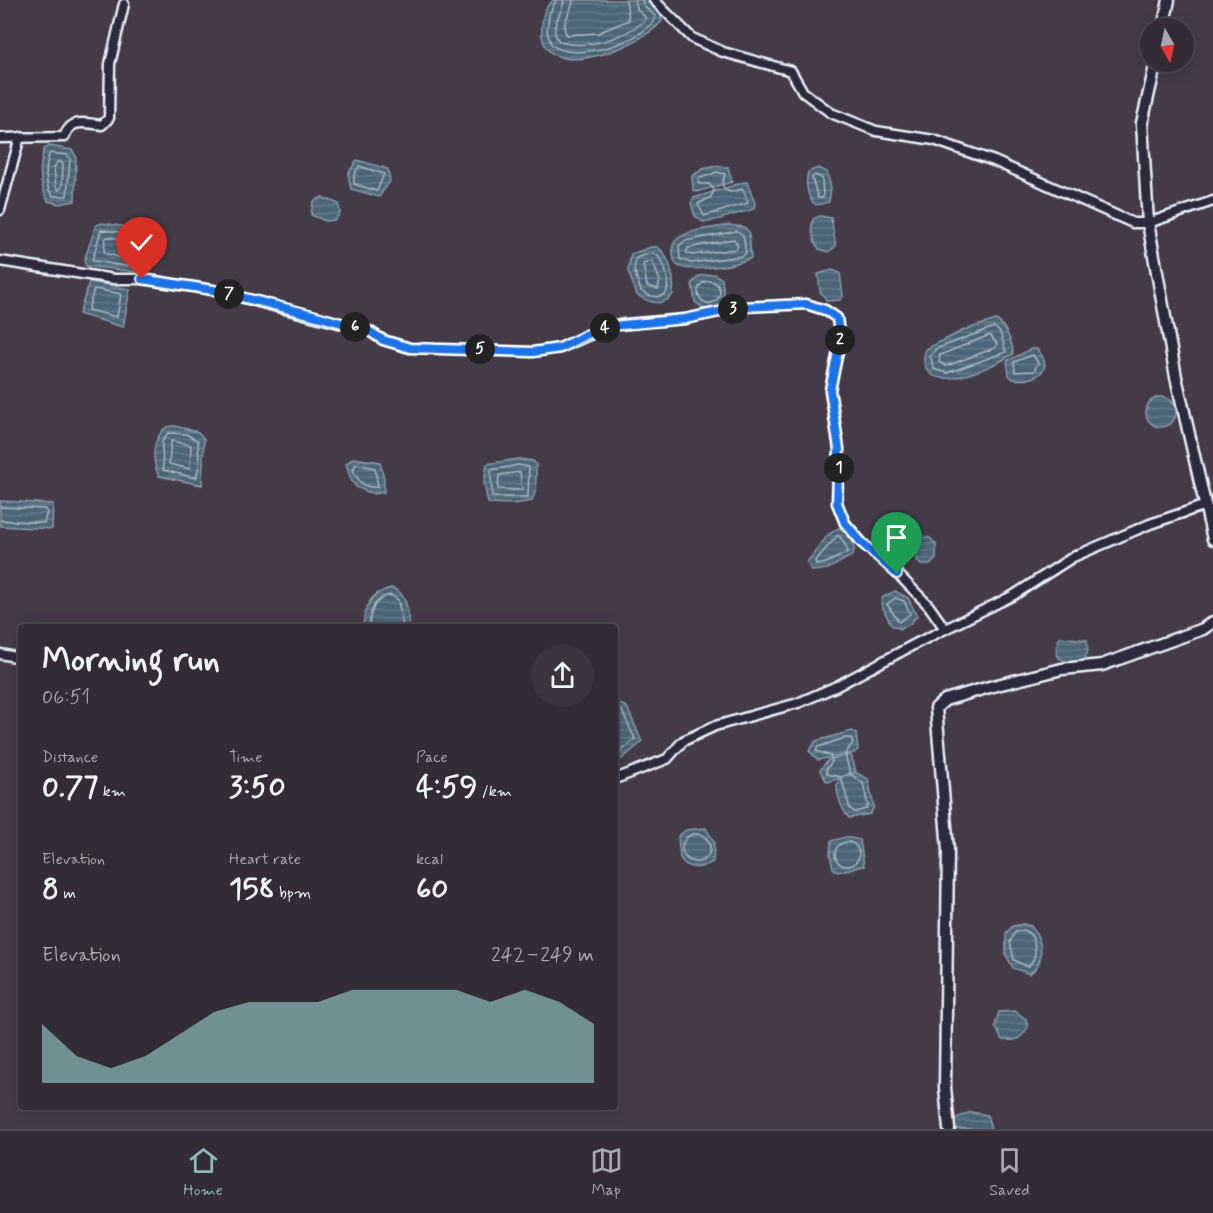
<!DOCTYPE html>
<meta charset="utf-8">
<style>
:root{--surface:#332c36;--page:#3b343e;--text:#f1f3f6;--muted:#a9a7ad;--line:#4e4851;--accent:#8bbbb9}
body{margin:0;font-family:Mynerve,sans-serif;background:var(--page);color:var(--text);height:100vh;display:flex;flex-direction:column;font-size:22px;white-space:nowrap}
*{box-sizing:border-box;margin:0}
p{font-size:20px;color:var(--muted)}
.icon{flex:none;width:33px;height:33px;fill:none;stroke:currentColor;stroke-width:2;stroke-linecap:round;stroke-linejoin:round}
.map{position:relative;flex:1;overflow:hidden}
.side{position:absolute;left:18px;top:624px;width:600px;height:486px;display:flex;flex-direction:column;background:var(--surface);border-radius:6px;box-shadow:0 3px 15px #0003,0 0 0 2px var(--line)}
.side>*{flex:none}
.needle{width:39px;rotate:171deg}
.tools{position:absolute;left:1140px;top:18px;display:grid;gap:12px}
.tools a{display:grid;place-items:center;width:54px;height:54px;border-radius:50%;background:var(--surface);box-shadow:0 3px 15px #0003,0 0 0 2px var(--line);font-size:30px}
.pin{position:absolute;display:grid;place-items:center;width:51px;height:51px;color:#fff;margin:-62px -26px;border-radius:50% 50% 50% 0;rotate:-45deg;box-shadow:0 0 6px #0007}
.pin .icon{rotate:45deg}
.km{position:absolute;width:30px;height:30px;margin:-15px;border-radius:50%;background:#222;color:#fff;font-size:16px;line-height:30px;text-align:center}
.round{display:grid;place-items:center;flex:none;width:63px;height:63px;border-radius:32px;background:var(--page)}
.overview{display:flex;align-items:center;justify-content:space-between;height:102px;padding:0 24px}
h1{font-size:33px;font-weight:700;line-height:45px}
.stats{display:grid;grid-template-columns:repeat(3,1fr);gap:9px;height:102px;padding:6px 24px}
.stats div{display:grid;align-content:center}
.stats b{font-size:30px;font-weight:700}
.stats small{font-size:16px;font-weight:400}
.stats p{font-size:16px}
.chart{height:168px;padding:12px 24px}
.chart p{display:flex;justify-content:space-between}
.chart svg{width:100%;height:108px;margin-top:6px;fill:var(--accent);opacity:.7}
.menu{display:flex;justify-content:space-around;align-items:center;height:84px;border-top:2px solid var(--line);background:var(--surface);font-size:16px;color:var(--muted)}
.menu a{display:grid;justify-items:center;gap:3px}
.menu .selected{color:var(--accent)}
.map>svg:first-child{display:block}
.water{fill:url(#water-rules);stroke:#8a9daa;stroke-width:1.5}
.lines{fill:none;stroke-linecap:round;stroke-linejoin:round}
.shore{stroke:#aab9c4;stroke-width:1.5}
.minor-casing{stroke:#e8f1f8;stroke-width:13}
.tertiary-casing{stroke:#e8f1f8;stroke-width:15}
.minor{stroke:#2f2a3d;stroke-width:8}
.tertiary{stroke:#2f2a3d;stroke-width:10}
.route-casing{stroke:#fff;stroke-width:12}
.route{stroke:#1a73e8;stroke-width:8}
</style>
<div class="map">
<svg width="1213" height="1129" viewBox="0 0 1213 1129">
<defs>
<pattern id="water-rules" width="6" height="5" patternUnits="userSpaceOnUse" patternTransform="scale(1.5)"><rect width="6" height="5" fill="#4c6576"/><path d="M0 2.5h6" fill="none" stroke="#667c8a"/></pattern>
</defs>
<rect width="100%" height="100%" fill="#443a48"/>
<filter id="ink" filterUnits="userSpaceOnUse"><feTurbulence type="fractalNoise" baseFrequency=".0167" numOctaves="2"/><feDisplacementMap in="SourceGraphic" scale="12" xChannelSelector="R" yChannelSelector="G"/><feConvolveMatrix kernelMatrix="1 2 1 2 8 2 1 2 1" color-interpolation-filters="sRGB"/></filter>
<g filter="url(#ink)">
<g class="water">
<path d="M 553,0 L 644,0 L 660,12 L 662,21 C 640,48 535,89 542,24 C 543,13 545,7 553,0 Z"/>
<path d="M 50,146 L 72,150 L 76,156 L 75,201 L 59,204 L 48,201 C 39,185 39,166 44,149 Z"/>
<path d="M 357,160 L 388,169 L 390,181 L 379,197 L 351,189 L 348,174 Z"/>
<path d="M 716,166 L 728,167 L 732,182 L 696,192 L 693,190 L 692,176 L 703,169 Z"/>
<path d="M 818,168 L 827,172 L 831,188 L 829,202 L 816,205 C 807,199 805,182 808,172 Z"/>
<path d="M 744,182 L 747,182 L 755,203 L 754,209 L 709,222 L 703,222 L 695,216 L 691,203 L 694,198 Z"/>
<path d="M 322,197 L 339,204 L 340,213 L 335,220 L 326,221 L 311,215 L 313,202 Z"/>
<path d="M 820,216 L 831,218 L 836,246 L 829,252 L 819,249 C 813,241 810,228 813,219 Z"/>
<path d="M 102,223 L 140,229 C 151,242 153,259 138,272 L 86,266 L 84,261 L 96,225 Z"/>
<path d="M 729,225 L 744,227 L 749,232 L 751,258 C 739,264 685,275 676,264 C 672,258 673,251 673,245 C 679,229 714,229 729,225 Z"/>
<path d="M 651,247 L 658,247 C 670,257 675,279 673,294 C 663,308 649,303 637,295 L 628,271 L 631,254 Z"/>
<path d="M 832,270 L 840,273 L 843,296 L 840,300 L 827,301 L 820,291 L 818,274 Z"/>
<path d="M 714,274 L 722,279 L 725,304 L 718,308 L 704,309 L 695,302 L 692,283 L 699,276 Z"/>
<path d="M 89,282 L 130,289 L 123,327 L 79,314 Z"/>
<path d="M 996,320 C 1005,325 1013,343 1013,354 C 996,365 938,393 926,368 C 923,361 923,356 926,349 L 964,330 Z"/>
<path d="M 1031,349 L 1037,349 C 1057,371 1034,382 1013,379 L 1009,375 L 1007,361 Z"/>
<circle cx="1161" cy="412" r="15"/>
<path d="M 175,426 L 198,432 L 204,439 L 202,485 L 159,476 C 151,460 152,439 166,427 Z"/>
<path d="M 353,458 L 380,462 L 384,478 L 384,492 L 373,494 L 356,487 L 351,480 L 346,464 Z"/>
<path d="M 518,459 L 533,461 L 536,464 L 536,489 L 532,501 L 513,504 L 488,503 L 484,483 L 487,464 Z"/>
<path d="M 0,501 L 53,504 L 52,529 L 0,526 Z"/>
<path d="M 838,528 L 843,529 C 849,536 857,546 853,555 L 828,569 L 811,571 L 807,562 L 828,535 Z"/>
<path d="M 923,537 L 930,538 L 936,544 L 936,559 L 930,565 L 921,565 L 916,559 L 914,542 Z"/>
<path d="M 391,588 C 408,592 408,612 409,627 L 363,627 C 364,607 370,593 391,588 Z"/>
<path d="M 895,591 L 908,598 L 917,616 L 910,624 L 900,629 L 891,625 L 881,604 L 883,597 Z"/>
<path d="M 1059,637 L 1087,640 L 1088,651 L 1083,662 L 1073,664 L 1059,658 L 1056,652 Z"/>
<path d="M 615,702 L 627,707 L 642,742 L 615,765 Z"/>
<path d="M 852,731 L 856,733 L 858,750 L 854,753 L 818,760 L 809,751 L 816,741 Z"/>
<path d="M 851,755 L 856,771 L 841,777 L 857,773 L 868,779 L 874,807 L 870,814 L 849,818 C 842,810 832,787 840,778 L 827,782 L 820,770 L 828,760 Z"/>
<path d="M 706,828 L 714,842 L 713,862 C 701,868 688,872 680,858 L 678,836 L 686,830 Z"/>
<path d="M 846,837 L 860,840 L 864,866 L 838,872 L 833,868 L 830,855 L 831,841 Z"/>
<path d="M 1023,924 L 1031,926 C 1043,940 1046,963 1029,974 L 1013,968 L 1006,955 L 1006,933 L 1013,926 Z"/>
<path d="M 1015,1011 L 1026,1019 L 1028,1027 C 1021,1040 1016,1041 1002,1040 L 995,1026 L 999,1012 Z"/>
<path d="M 971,1112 L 987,1115 L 991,1129 L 953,1129 L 954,1119 Z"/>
</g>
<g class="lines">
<g class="shore">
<path d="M 556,0 L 549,15 L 547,31 L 551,44 C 572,64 645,42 656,17 L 644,6 L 642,0"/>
<path d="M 564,0 C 563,15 546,28 560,42 C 588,50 622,38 645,21 L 645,17 L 637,9 L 635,0"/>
<path d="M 573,0 C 572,13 559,23 567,35 L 598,33 L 629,20 L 626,0"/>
<path d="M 50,153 L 67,155 L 70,158 L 67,196 L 53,196 C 44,186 45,165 50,153 Z"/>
<path d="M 58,161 L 63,164 L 62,187 L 59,190 L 56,187 L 54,168 Z"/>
<path d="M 359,166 L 384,174 L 377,191 L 354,184 L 354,175 Z"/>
<path d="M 717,172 L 725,174 L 722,184 L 725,190 L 730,192 L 743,189 L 748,203 L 704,216 L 698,204 L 711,197 L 714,190 L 709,184 L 699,184 L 698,179 Z"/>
<path d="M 815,175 L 822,178 L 823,198 L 818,198 L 812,178 Z"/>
<path d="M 101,230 L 137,234 C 145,244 143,252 139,263 C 126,270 106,261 92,261 Z"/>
<path d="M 737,231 L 743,235 L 746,253 L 742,256 L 691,263 L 680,259 L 679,246 L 685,241 Z"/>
<path d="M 108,237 L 132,241 L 136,250 L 133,257 L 123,258 L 104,253 L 105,239 Z"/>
<path d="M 734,239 L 738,246 L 736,249 L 692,255 L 686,253 L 688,248 Z"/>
<path d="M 652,253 C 665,256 669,280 667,292 C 659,300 650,297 641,291 L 634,270 L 636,258 Z"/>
<path d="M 652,261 L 660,281 L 658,289 L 647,286 L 643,264 Z"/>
<circle cx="709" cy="292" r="11"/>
<path d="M 94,289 L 121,294 L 117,317 L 88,310 Z"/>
<path d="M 994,327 L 1000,332 L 1006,352 L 947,373 L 934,369 L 930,356 L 936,349 Z"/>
<path d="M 990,335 L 997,344 L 995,348 L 946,366 L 939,362 L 940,355 Z"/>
<path d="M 1033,355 L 1038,363 L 1034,371 L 1015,372 L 1014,362 Z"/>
<path d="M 168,433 L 186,434 L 198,441 L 199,466 L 196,478 L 163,470 L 162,442 Z"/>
<path d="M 171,441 L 191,445 L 190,469 L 169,464 Z"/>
<path d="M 356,464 L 375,468 L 378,487 C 364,489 357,481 353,469 Z"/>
<path d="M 518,465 L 529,467 L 528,497 L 492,497 L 491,470 Z"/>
<path d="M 520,472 L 522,490 L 498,489 L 499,475 Z"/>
<path d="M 0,507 L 44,509 L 47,512 L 44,523 L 0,520"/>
<path d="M 838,535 L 844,542 L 848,552 L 826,563 L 816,565 L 815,561 Z"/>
<path d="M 895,598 L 904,601 L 910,614 L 899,622 L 887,604 Z"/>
<path d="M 369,627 C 370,611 374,598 391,595 L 398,600 L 403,627"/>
<path d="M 615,708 L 622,711 L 635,739 L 615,757"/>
<path d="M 845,738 L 851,738 L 853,743 L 845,754 L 850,774 L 863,783 L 868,806 L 866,809 L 855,812 L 850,809 L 841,777 L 827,774 L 826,769 L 832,762 L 831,756 L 816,751 L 818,747 Z"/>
<circle cx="696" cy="848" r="14"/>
<circle cx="847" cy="854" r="12"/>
<path d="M 1024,930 C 1038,936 1038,958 1028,967 L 1014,960 L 1010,942 L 1015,932 Z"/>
</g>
<g class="minor-casing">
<g id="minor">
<path d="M 654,0 L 692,38 L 723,52 L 791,71 L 803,92 L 831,113 L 876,131 L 934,140 L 994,161 L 1133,223 L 1148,223 L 1213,201"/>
<path d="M 0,138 L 64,137 C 71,118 84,123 102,125 L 109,118 L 110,64 L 124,4"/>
<path d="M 0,210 L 20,137"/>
<path d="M 0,261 L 114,279 L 142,279 L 213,290 L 369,331 L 383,340 L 410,348 L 533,352 L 560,348 L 612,325 L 685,319 L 743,307 L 806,304 L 825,310 L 837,318 L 840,342 L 830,390 L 839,449 L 837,503 L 845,523 L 862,543 L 885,561 L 929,606 L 945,629"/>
<path d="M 0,654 L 21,658"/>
<path d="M 615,779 L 667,759 L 683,741 L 715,726 L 798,703 L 837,686 L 917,643 L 1014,595 L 1073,557 L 1150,524 L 1206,505"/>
</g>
</g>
<g class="tertiary-casing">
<g id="tertiary">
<path d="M 1163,28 L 1169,0"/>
<path d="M 1156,62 L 1142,123 L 1148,223 L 1176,377 L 1213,539"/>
<path d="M 949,1129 L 945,1087 L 948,850 L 936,708 L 945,700 L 993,686 L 1062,669 L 1102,665 L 1203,629 L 1213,622"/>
</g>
</g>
<use href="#minor" class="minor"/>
<use href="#tertiary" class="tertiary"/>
</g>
</g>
<g class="lines" filter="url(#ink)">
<g class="route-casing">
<path id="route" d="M 142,279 L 213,290 L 317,316 L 369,331 L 383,340 L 410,348 L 533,352 L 560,348 L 585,335 L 612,326 L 685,319 L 743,307 L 806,304 L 825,310 L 837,318 L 840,342 L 830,390 L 839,449 L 837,503 L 845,523 L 862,543 L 897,574"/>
</g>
<use href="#route" class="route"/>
</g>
</svg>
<div class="tools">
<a><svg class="needle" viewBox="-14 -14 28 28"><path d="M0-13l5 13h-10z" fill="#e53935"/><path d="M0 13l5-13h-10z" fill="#a9a7ad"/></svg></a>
</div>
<div class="pin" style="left:897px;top:574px;background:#1e9e55"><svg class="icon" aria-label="arrive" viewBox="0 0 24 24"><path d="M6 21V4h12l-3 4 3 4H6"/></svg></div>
<div class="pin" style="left:142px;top:279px;background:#d93025"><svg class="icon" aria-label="check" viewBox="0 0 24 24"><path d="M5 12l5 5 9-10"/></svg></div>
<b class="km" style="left:839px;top:468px">1</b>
<b class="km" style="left:840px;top:340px">2</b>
<b class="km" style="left:733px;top:309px">3</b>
<b class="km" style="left:605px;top:328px">4</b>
<b class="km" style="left:480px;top:349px">5</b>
<b class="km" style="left:355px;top:327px">6</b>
<b class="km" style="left:229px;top:294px">7</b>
<section class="side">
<div class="overview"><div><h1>Morning run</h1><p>06:51</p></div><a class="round"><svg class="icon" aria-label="share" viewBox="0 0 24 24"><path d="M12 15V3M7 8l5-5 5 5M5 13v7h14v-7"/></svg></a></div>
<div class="stats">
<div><p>Distance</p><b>0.77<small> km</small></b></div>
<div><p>Time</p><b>3:50</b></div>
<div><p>Pace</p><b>4:59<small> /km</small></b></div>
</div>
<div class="stats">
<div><p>Elevation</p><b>8<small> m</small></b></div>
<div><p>Heart rate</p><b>158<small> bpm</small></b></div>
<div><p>kcal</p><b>60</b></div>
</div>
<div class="chart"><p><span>Elevation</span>242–249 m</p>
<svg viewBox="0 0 160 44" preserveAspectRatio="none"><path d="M0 44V20L10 33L20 38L30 33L40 24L50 15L60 11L70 11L80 11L90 6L100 6L110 6L120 6L130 11L140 6L150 11L160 20V44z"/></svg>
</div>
</section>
</div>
<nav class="menu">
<a class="selected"><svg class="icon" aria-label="home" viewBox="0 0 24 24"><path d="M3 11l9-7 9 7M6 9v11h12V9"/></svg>Home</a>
<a><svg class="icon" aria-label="map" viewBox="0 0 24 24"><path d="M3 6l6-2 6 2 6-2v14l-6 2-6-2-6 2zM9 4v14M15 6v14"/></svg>Map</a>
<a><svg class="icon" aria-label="saved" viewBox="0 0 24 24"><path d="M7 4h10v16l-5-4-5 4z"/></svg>Saved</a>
</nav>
